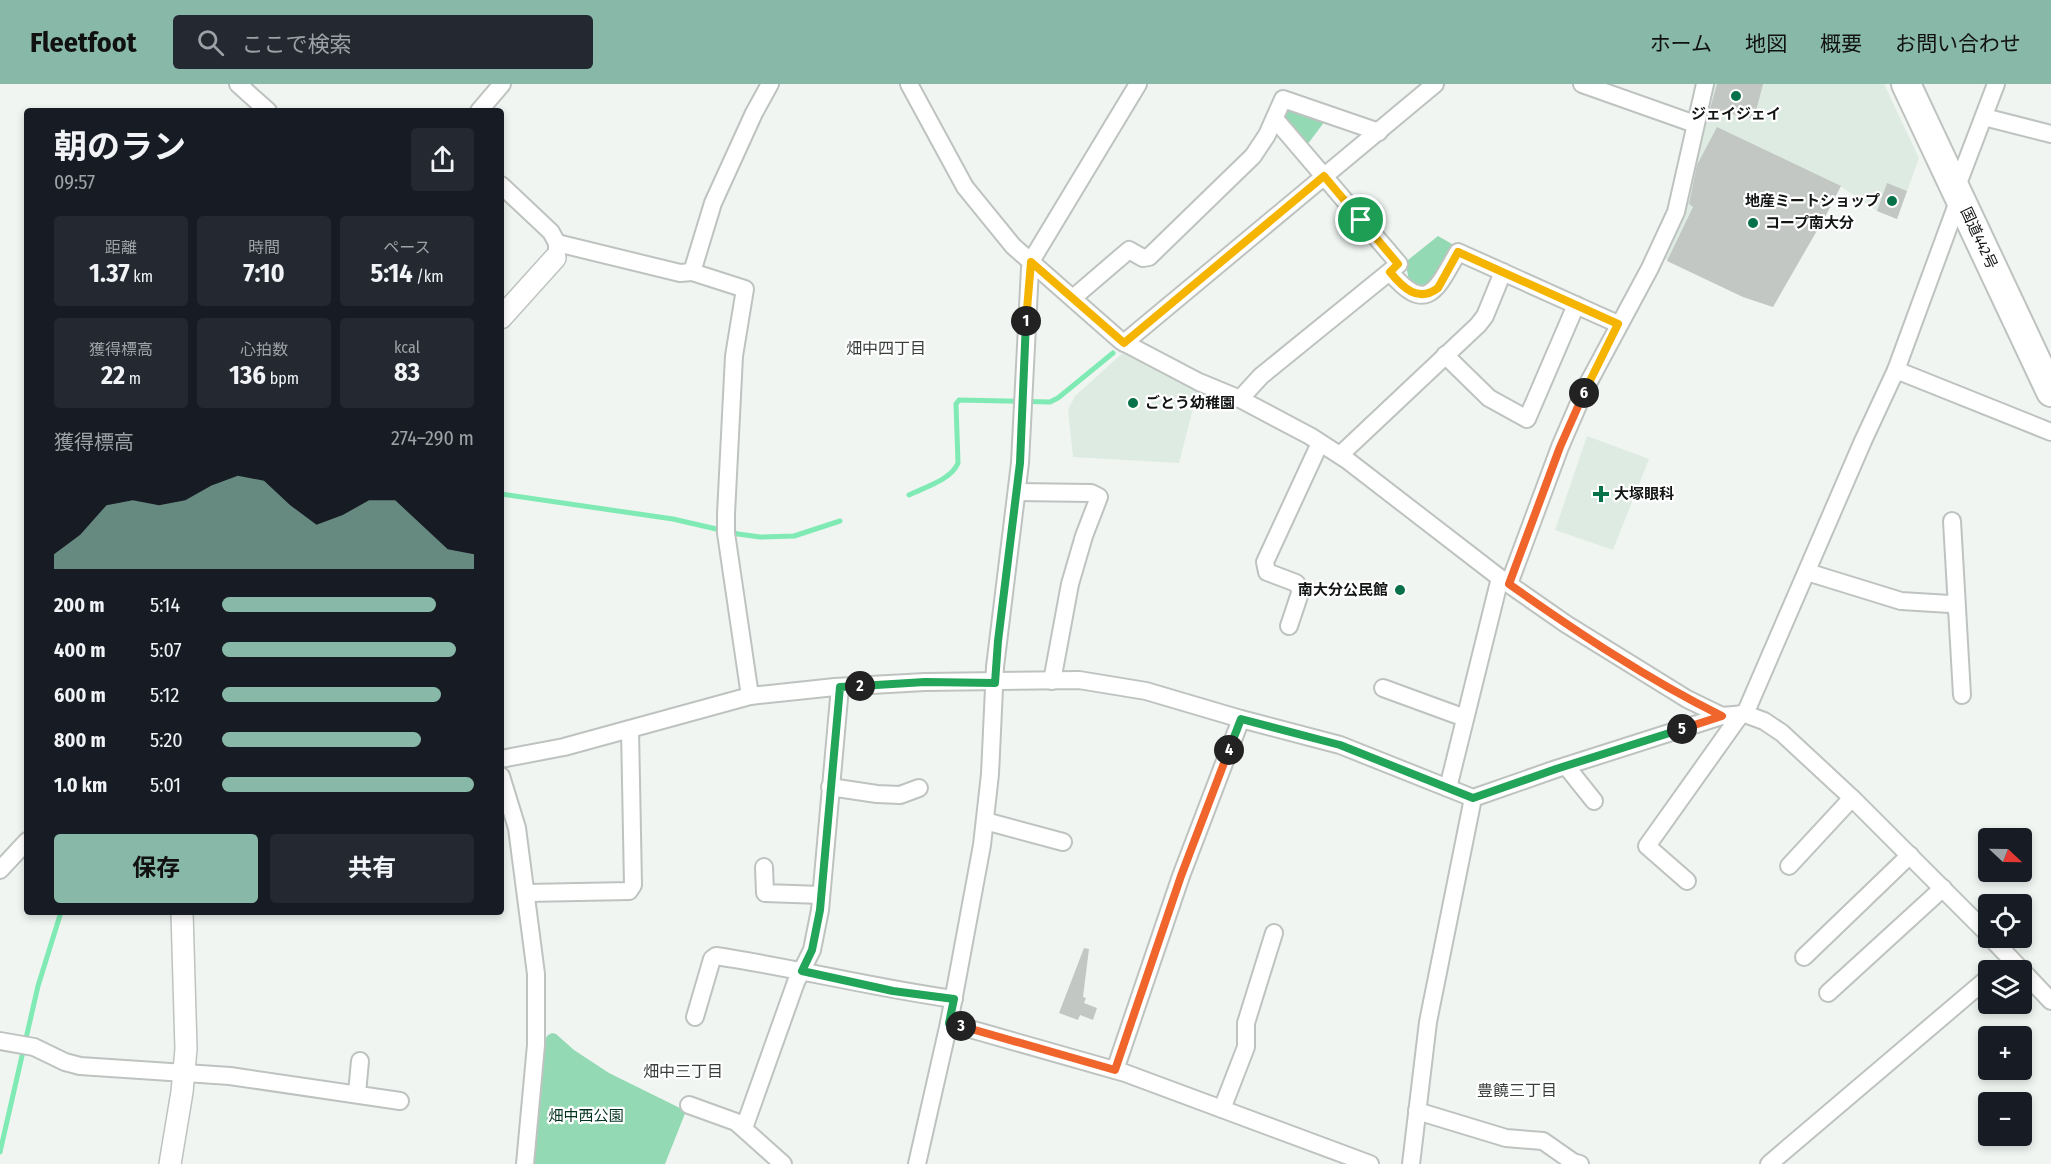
<!DOCTYPE html>
<html lang="ja">
<meta charset="utf-8">
<style>
:root{--surface:#171b24;--page:#242831;--text:#f1f3f6;--muted:#9ea1a6;--accent:#88b8a8}
body{margin:0;font-family:"Fira Sans Condensed","Noto Sans JP",sans-serif;background:var(--page);color:var(--text);height:100vh;display:flex;flex-direction:column;font-size:22px;white-space:nowrap}
*{box-sizing:border-box;margin:0}
p{font-size:20px;color:var(--muted)}
.icon{flex:none;width:33px;height:33px;fill:none;stroke:currentColor;stroke-width:2;stroke-linecap:round;stroke-linejoin:round}
.map{position:relative;flex:1;overflow:hidden}
.side{position:absolute;left:24px;top:24px;width:480px;height:807px;display:flex;flex-direction:column;background:var(--surface);border-radius:6px;box-shadow:0 3px 9px #0003}
.side>*{flex:none}
.needle{width:39px;rotate:112deg}
.controls{position:absolute;left:1978px;top:744px;display:grid;gap:12px}
.controls a{display:grid;place-items:center;width:54px;height:54px;border-radius:6px;background:var(--surface);box-shadow:0 3px 9px #0003;font-size:30px}
.pin{position:absolute;display:grid;place-items:center;width:51px;height:51px;color:#fff;margin:-26px;border:3px solid #fff;border-radius:50%;box-shadow:0 2px 6px #0007}
.km{position:absolute;width:30px;height:30px;margin:-15px;border-radius:50%;background:#222;color:#fff;font-size:16px;line-height:30px;text-align:center}
.round{display:grid;place-items:center;flex:none;width:63px;height:63px;border-radius:6px;background:var(--page)}
.overview{display:flex;align-items:center;justify-content:space-between;height:102px;padding:0 30px}
h1{font-size:33px;font-weight:700;line-height:45px}
.metrics{display:grid;grid-template-columns:repeat(3,1fr);gap:9px;height:102px;padding:6px 30px}
.metrics div{display:grid;align-content:center;border-radius:6px;background:var(--page);text-align:center}
.metrics b{font-size:26px;font-weight:700}
.metrics small{font-size:16px;font-weight:400}
.metrics p{font-size:16px}
.chart{height:168px;padding:12px 30px}
.chart p{display:flex;justify-content:space-between}
.chart svg{width:100%;height:108px;margin-top:6px;fill:var(--accent);opacity:.7}
.button{display:flex;gap:12px;margin-top:auto;padding:12px 30px}
.button a{flex:1;height:69px;border-radius:6px;background:var(--accent);color:#111;font-size:24px;font-weight:700;line-height:69px;text-align:center}
.button a+a{background:var(--page);color:var(--text)}
ul{padding:0 30px;list-style:none;font-size:20px}
li{display:grid;grid-template-columns:96px 72px 1fr;align-items:center;height:45px}
li i{height:15px;border-radius:8px;background:var(--accent)}
header{display:flex;align-items:center;gap:36px;box-sizing:border-box;height:84px;padding:0 30px;background:var(--accent);color:#111}
header strong{font-size:28px}
nav{display:flex;gap:33px;margin-inline-start:auto;font-size:21px}
.search{width:420px;height:54px;background:var(--page);display:flex;align-items:center;gap:15px;box-sizing:border-box;padding:0 21px;border-radius:6px;color:var(--muted);font-size:22px}
.map>svg:first-child{display:block}
.built{fill:#deebe3}
.green{fill:#93dab4}
.lines{fill:none;stroke-linecap:round;stroke-linejoin:round}
.stream{stroke:#7feab3;stroke-width:5}
.building{fill:#c2c7c4}
.minor-casing{stroke:#bec3c0;stroke-width:20}
.tertiary-casing{stroke:#bec3c0;stroke-width:24}
.trunk-casing{stroke:#bec3c0;stroke-width:32}
.minor{stroke:#fff;stroke-width:16}
.tertiary{stroke:#fff;stroke-width:21}
.trunk{stroke:#fff;stroke-width:28}
.split-1-casing{stroke:#fff;stroke-width:12}
.split-2-casing{stroke:#fff;stroke-width:12}
.split-3-casing{stroke:#fff;stroke-width:12}
.split-4-casing{stroke:#fff;stroke-width:12}
.split-5-casing{stroke:#fff;stroke-width:12}
.split-6-casing{stroke:#fff;stroke-width:12}
.split-7-casing{stroke:#fff;stroke-width:12}
.split-1{stroke:#f5b400;stroke-width:8}
.split-2{stroke:#22a559;stroke-width:8}
.split-3{stroke:#22a559;stroke-width:8}
.split-4{stroke:#f0652b;stroke-width:8}
.split-5{stroke:#22a559;stroke-width:8}
.split-6{stroke:#f0652b;stroke-width:8}
.split-7{stroke:#f5b400;stroke-width:8}
.poi-dot{fill:#077149;stroke:#fff;stroke-width:2}
.labels{text-anchor:middle;dominant-baseline:central;stroke-width:4.5;stroke-linejoin:round;paint-order:stroke}
.poi-label{font-size:15px;font-weight:bold;fill:#131514;stroke:#fff;text-anchor:start}
.street-label{font-size:15px;fill:#131514;stroke:#fff}
.park-label{font-size:15px;fill:#02331e;stroke:#fff}
.neighbourhood-label{font-size:16px;fill:#3a3f3c;stroke:#fff}
</style>
<header>
<strong>Fleetfoot</strong>
<div class="search"><svg class="icon" aria-label="search" viewBox="0 0 24 24"><circle cx="10" cy="10" r="6"/><path d="M15 15l6 6"/></svg>ここで検索</div>
<nav><a>ホーム</a><a>地図</a><a>概要</a><a>お問い合わせ</a></nav>
</header>
<div class="map">
<svg width="2051" height="1080" viewBox="0 0 2051 1080">
<rect width="100%" height="100%" fill="#f0f5f2"/>
<g class="built">
<path d="M 1712,0 L 1884,0 L 1919,74 L 1897,135 L 1877,127 L 1840,102 L 1773,223 L 1743,213 L 1657,171 Z"/>
<path d="M 1126,266 L 1198,305 L 1179,379 L 1073,373 L 1068,326 L 1075,312 Z"/>
<path d="M 1587,352 L 1649,375 L 1613,466 L 1555,446 Z"/>
</g>
<g class="green">
<path d="M 1289,24 L 1325,37 L 1307,61 L 1284,34 Z"/>
<path d="M 1438,152 L 1452,160 L 1434,198 L 1420,204 L 1409,197 L 1406,181 L 1408,176 Z"/>
<path d="M 552,949 L 556,950 L 574,966 L 609,989 L 686,1027 L 665,1080 L 532,1080 L 543,958 L 548,951 Z"/>
</g>
<g class="lines">
<g class="stream">
<path d="M 501,410 L 673,435 L 738,450 L 760,453 L 794,452 L 840,437"/>
<path d="M 909,411 C 925,403 951,396 958,379 L 956,320 L 959,316 L 1050,318 L 1058,314 L 1113,269"/>
<path d="M 0,1068 L 38,902 L 61,828"/>
</g>
</g>
<g class="building">
<path d="M 1717,0 L 1763,0 L 1754,35 L 1710,25 Z"/>
<path d="M 1717,43 L 1841,102 L 1826,131 L 1773,223 L 1743,213 L 1667,177 L 1693,123 L 1689,120 L 1697,81 Z"/>
<path d="M 1887,99 L 1907,107 L 1897,135 L 1877,127 Z"/>
<path d="M 1084,864 L 1089,865 L 1083,913 L 1086,914 L 1084,919 L 1097,924 L 1093,936 L 1080,931 L 1078,936 L 1059,929 Z"/>
</g>
<g class="lines">
<g class="minor-casing">
<g id="minor">
<path d="M 238,0 L 268,27"/>
<path d="M 909,0 L 965,103 L 1013,162 L 1121,257 L 1199,298 L 1240,315 L 1310,352 L 1347,376 L 1500,494 L 1566,540 L 1687,615 L 1722,632"/>
<path d="M 1582,0 L 1695,40"/>
<path d="M 479,27 L 502,0"/>
<path d="M 1984,33 L 2051,50"/>
<path d="M 501,101 L 551,148 L 557,159 L 557,168"/>
<path d="M 1956,105 L 1996,0"/>
<path d="M 557,159 L 680,189 L 692,188 L 713,119 L 754,29 L 770,0"/>
<path d="M 692,188 L 745,205 L 734,272 L 726,430 L 726,449 L 750,612"/>
<path d="M 1390,188 C 1427,232 1437,205 1458,168 L 1618,240"/>
<path d="M 1073,214 L 1129,166 L 1143,174 L 1149,173 L 1253,72 L 1267,51 L 1283,15 L 1379,48"/>
<path d="M 1124,259 L 1435,0"/>
<path d="M 1445,271 L 1489,314 L 1527,335 L 1576,221"/>
<path d="M 1896,286 L 1960,112"/>
<path d="M 1240,315 L 1261,292 L 1399,180 L 1275,35"/>
<path d="M 1340,371 L 1478,241 L 1485,232 L 1503,188"/>
<path d="M 1017,408 L 1091,409 L 1099,413 L 1084,452 L 1070,500 L 1052,597"/>
<path d="M 1952,437 L 1962,611"/>
<path d="M 1807,488 L 1901,517 L 1950,520 L 1955,522 L 1957,527"/>
<path d="M 1509,500 L 1560,363 L 1585,305 L 1650,184 L 1676,128 L 1705,0"/>
<path d="M 1289,542 L 1301,506 L 1296,499 L 1267,488 L 1265,478 L 1320,359"/>
<path d="M 1383,604 L 1465,634"/>
<path d="M 1745,630 L 1863,357 L 1896,286 L 2051,348"/>
<path d="M 501,675 L 564,663 L 750,612 L 835,603 L 925,598 L 1079,596 L 1146,607 L 1241,635 L 1340,661 L 1473,714 L 1556,685 L 1722,632 L 1745,630 L 1764,637 L 1782,649 L 1852,714 L 1989,851"/>
<path d="M 1566,682 L 1594,717"/>
<path d="M 501,692 L 517,744 L 536,890 L 536,961 L 525,1080"/>
<path d="M 830,703 L 877,710 L 900,711 L 919,704"/>
<path d="M 1448,704 L 1500,494"/>
<path d="M 985,737 L 1063,758"/>
<path d="M 1789,782 L 1852,714"/>
<path d="M 764,783 L 765,809 L 821,811"/>
<path d="M 0,786 L 27,757"/>
<path d="M 1687,797 L 1647,762 L 1741,630"/>
<path d="M 527,809 L 629,807 L 633,801 L 630,645"/>
<path d="M 1991,854 L 2051,917"/>
<path d="M 1804,873 L 1910,771"/>
<path d="M 1828,909 L 1943,804"/>
<path d="M 695,933 L 712,875 L 716,872 C 796,884 874,904 954,915"/>
<path d="M 949,939 L 1125,989 L 1370,1080"/>
<path d="M 0,957 L 34,963 L 65,978 L 80,982 L 230,992 L 400,1017"/>
<path d="M 1115,986 L 1181,792 L 1241,635"/>
<path d="M 357,1009 L 360,977"/>
<path d="M 689,1021 L 736,1038 L 783,1080"/>
<path d="M 1222,1025 L 1246,963 L 1246,939 L 1274,849"/>
<path d="M 1417,1027 L 1506,1054 L 1543,1057 L 1573,1078 L 1580,1080"/>
<path d="M 744,1044 L 796,898 L 812,866 L 820,826 L 840,603"/>
<path d="M 917,1080 L 949,939 L 982,761 L 990,690 L 995,583 L 1020,379 L 1030,184 L 1033,174 L 1138,0"/>
<path d="M 1411,1080 L 1428,938 L 1473,714"/>
<path d="M 1769,1080 L 1989,893"/>
</g>
</g>
<g class="tertiary-casing">
<g id="tertiary">
<path d="M 501,234 L 555,174"/>
<path d="M 170,1080 L 182,1008 L 186,965 L 182,828"/>
</g>
</g>
<g class="trunk-casing">
<path id="trunk" d="M 1906,0 L 2051,308"/>
</g>
<use href="#minor" class="minor"/>
<use href="#tertiary" class="tertiary"/>
<use href="#trunk" class="trunk"/>
</g>
<g class="lines">
<g class="split-1-casing">
<path id="split-1" d="M 1026,237 L 1031,178 L 1124,259 L 1324,92 L 1361,136"/>
</g>
<g class="split-2-casing">
<path id="split-2" d="M 860,602 L 925,598 L 995,599 L 998,557 L 1020,379 L 1026,237"/>
</g>
<g class="split-3-casing">
<path id="split-3" d="M 860,602 L 840,603 L 820,826 L 812,866 L 802,887 L 893,907 L 954,915 L 949,939 L 961,942"/>
</g>
<g class="split-4-casing">
<path id="split-4" d="M 961,942 L 1115,986 L 1181,792 L 1229,666"/>
</g>
<g class="split-5-casing">
<path id="split-5" d="M 1229,666 L 1241,635 L 1340,661 L 1473,714 L 1556,685 L 1682,645"/>
</g>
<g class="split-6-casing">
<path id="split-6" d="M 1584,309 L 1560,363 L 1509,500 C 1577,548 1647,595 1722,632 L 1682,645"/>
</g>
<g class="split-7-casing">
<path id="split-7" d="M 1361,136 L 1398,180 L 1390,188 C 1403,204 1418,219 1438,204 L 1458,168 L 1618,240 L 1584,309"/>
</g>
<use href="#split-1" class="split-1"/>
<use href="#split-2" class="split-2"/>
<use href="#split-3" class="split-3"/>
<use href="#split-4" class="split-4"/>
<use href="#split-5" class="split-5"/>
<use href="#split-6" class="split-6"/>
<use href="#split-7" class="split-7"/>
</g>
<g class="poi-dot">
<circle cx="1736" cy="12" r="6"/>
<circle cx="1892" cy="117" r="6"/>
<circle cx="1753" cy="139" r="6"/>
<circle cx="1133" cy="319" r="6"/>
<path d="M1598 401h6v6h6v6h-6v6h-6v-6h-6v-6h6z"/>
<circle cx="1400" cy="506" r="6"/>
</g>
<g class="labels">
<g class="poi-label">
<text x="1736" y="30" text-anchor="middle">ジェイジェイ</text>
<text x="1880" y="117" text-anchor="end">地産ミートショップ</text>
<text x="1765" y="139">コープ南大分</text>
<text x="1145" y="319">ごとう幼稚園</text>
<text x="1614" y="410">大塚眼科</text>
<text x="1388" y="506" text-anchor="end">南大分公民館</text>
</g>
<g class="street-label">
<text transform="translate(1979 154) rotate(65)">国道442号</text>
</g>
<g class="park-label">
<text x="586" y="1032">畑中西公園</text>
</g>
<g class="neighbourhood-label">
<text x="886" y="264">畑中四丁目</text>
<text x="683" y="987">畑中三丁目</text>
<text x="1517" y="1006">豊饒三丁目</text>
</g>
</g>
</svg>
<div class="controls">
<a><svg class="needle" viewBox="-14 -14 28 28"><path d="M0-13l5 13h-10z" fill="#e53935"/><path d="M0 13l5-13h-10z" fill="#9ea1a6"/></svg></a>
<a><svg class="icon" aria-label="locate" viewBox="0 0 24 24"><circle cx="12" cy="12" r="6"/><path d="M12 2v4M12 18v4M2 12h4M18 12h4"/></svg></a>
<a><svg class="icon" aria-label="layers" viewBox="0 0 24 24"><path d="M12 4l9 5-9 5-9-5zM3 14l9 5 9-5"/></svg></a>
<a>+</a>
<a>−</a>
</div>
<div class="pin" style="left:1361px;top:136px;background:#1e9e55"><svg class="icon" aria-label="arrive" viewBox="0 0 24 24"><path d="M6 21V4h12l-3 4 3 4H6"/></svg></div>
<b class="km" style="left:1026px;top:237px">1</b>
<b class="km" style="left:860px;top:602px">2</b>
<b class="km" style="left:961px;top:942px">3</b>
<b class="km" style="left:1229px;top:666px">4</b>
<b class="km" style="left:1682px;top:645px">5</b>
<b class="km" style="left:1584px;top:309px">6</b>
<section class="side">
<div class="overview"><div><h1>朝のラン</h1><p>09:57</p></div><a class="round"><svg class="icon" aria-label="share" viewBox="0 0 24 24"><path d="M12 15V3M7 8l5-5 5 5M5 13v7h14v-7"/></svg></a></div>
<div class="metrics">
<div><p>距離</p><b>1.37<small> km</small></b></div>
<div><p>時間</p><b>7:10</b></div>
<div><p>ペース</p><b>5:14<small> /km</small></b></div>
</div>
<div class="metrics">
<div><p>獲得標高</p><b>22<small> m</small></b></div>
<div><p>心拍数</p><b>136<small> bpm</small></b></div>
<div><p>kcal</p><b>83</b></div>
</div>
<div class="chart"><p><span>獲得標高</span>274–290 m</p>
<svg viewBox="0 0 160 44" preserveAspectRatio="none"><path d="M0 44V38L10 30L20 18L30 16L40 18L50 16L60 10L70 6L80 8L90 18L100 26L110 22L120 16L130 16L140 26L150 36L160 38V44z"/></svg>
</div>
<ul>
<li><b>200 m</b>5:14<i style="width:85%"></i></li>
<li><b>400 m</b>5:07<i style="width:93%"></i></li>
<li><b>600 m</b>5:12<i style="width:87%"></i></li>
<li><b>800 m</b>5:20<i style="width:79%"></i></li>
<li><b>1.0 km</b>5:01<i style="width:100%"></i></li>
</ul>
<div class="button"><a>保存</a><a>共有</a></div>
</section>
</div>
